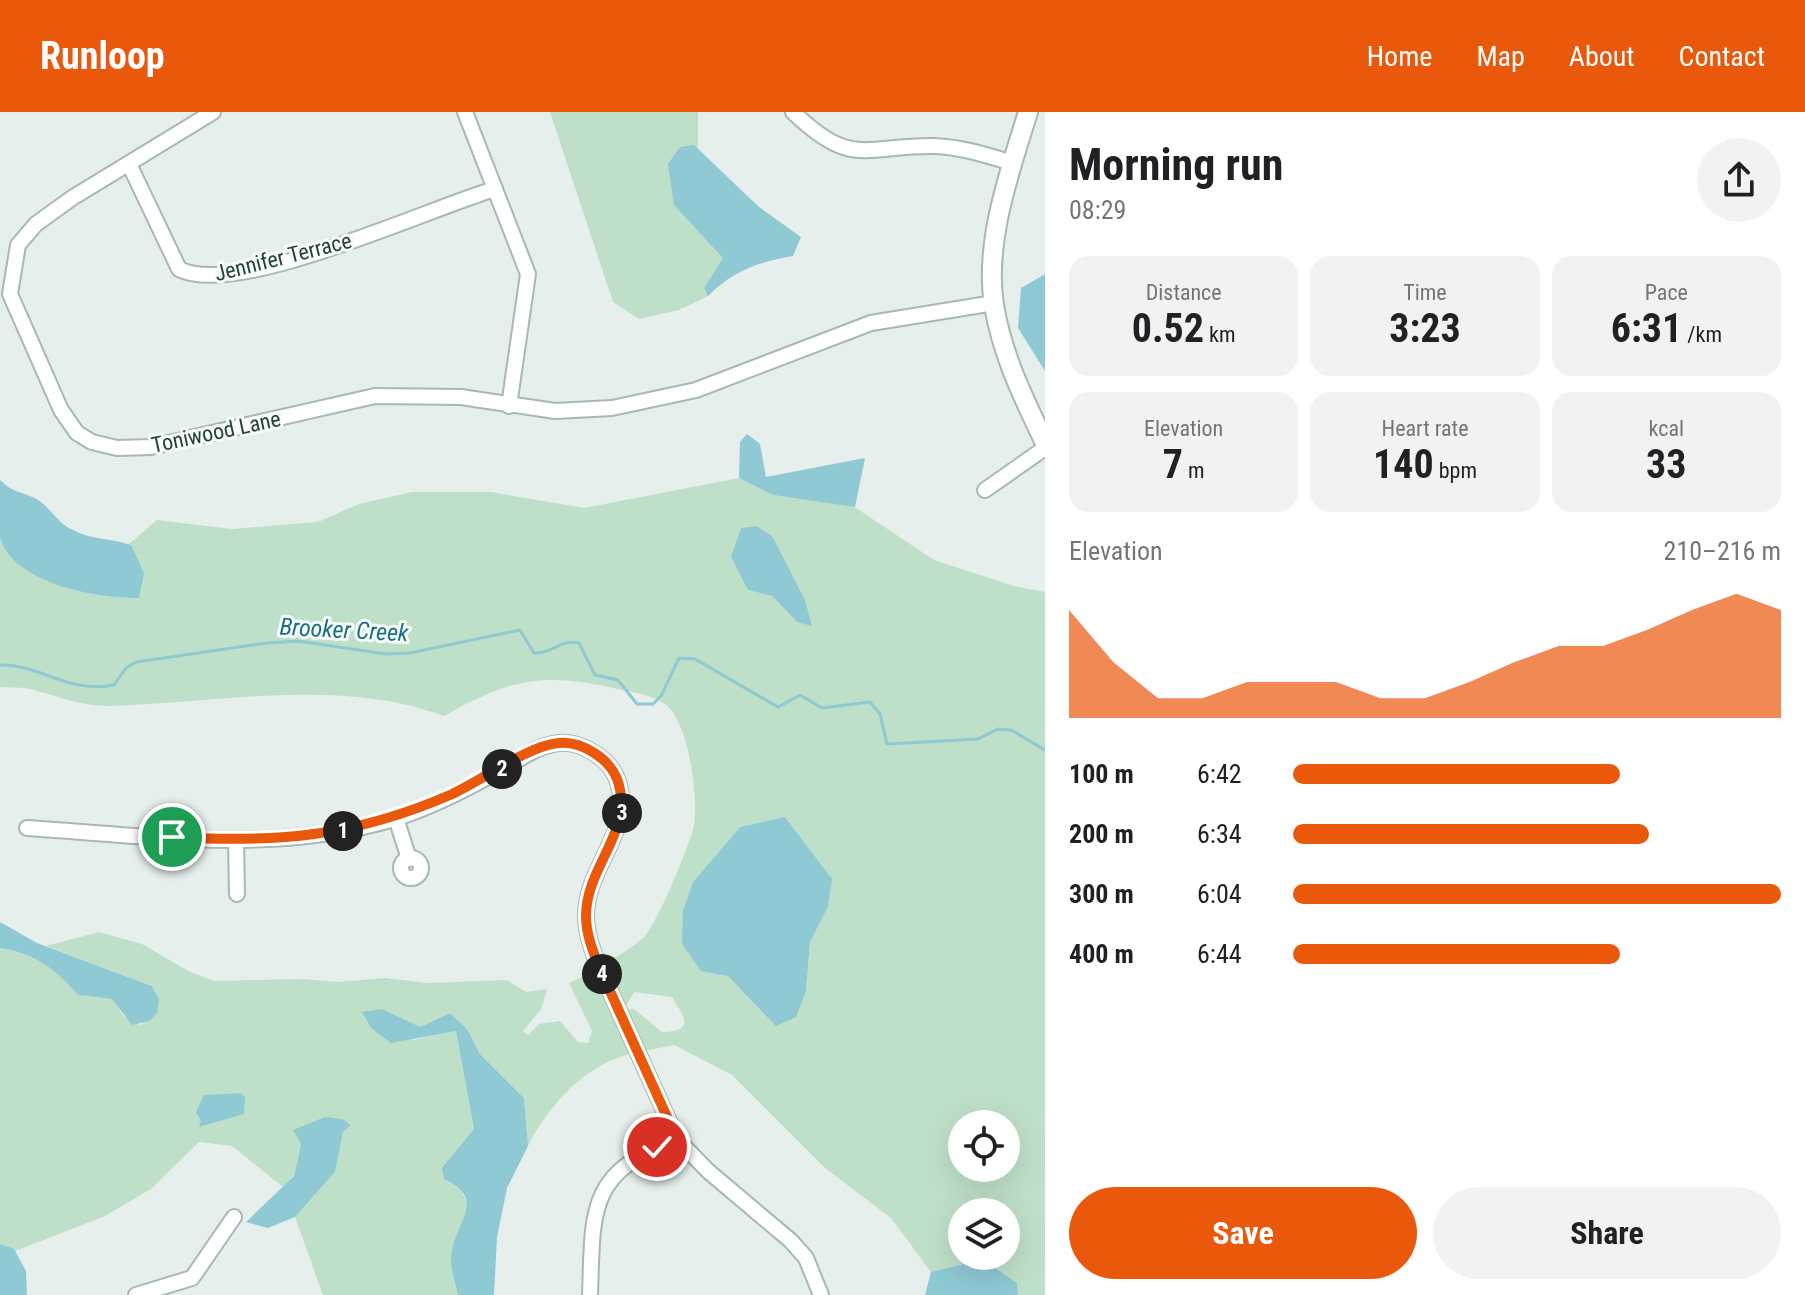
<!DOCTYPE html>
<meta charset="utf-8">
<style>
:root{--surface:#fff;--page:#f2f2f2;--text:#202124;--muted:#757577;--accent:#ea580c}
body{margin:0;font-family:"Roboto Condensed",sans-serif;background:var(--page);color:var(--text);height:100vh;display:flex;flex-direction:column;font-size:30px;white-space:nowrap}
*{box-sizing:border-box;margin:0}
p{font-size:26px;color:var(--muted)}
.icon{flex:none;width:44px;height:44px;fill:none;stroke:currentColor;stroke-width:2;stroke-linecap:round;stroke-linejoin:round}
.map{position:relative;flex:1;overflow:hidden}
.sheet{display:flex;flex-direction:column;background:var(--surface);width:760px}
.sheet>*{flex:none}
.buttons{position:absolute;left:948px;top:998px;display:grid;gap:16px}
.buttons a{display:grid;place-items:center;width:72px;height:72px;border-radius:50%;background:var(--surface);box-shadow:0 8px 32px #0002;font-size:40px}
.pin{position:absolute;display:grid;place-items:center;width:68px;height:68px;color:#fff;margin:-34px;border:4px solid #fff;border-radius:50%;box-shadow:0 2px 8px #0007}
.km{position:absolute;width:40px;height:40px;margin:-20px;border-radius:50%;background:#222;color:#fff;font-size:22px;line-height:40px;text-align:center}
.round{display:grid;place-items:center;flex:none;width:84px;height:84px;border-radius:42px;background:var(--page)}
.overview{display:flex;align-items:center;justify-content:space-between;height:136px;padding:0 24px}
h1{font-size:44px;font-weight:700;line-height:60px}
.figures{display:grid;grid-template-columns:repeat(3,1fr);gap:12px;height:136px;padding:8px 24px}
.figures div{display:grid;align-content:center;border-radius:20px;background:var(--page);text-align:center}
.figures b{font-size:40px;font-weight:700}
.figures small{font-size:22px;font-weight:400}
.figures p{font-size:22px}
.chart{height:224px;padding:16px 24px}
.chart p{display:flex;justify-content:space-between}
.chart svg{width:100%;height:144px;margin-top:8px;fill:var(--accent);opacity:.7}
.primary-button{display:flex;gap:16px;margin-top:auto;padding:16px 24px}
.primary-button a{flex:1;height:92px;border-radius:48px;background:var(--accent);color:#fff;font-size:32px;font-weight:700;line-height:92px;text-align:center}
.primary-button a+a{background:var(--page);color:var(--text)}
ul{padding:0 24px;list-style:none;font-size:26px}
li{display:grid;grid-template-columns:128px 96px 1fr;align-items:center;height:60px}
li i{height:20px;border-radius:10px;background:var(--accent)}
header{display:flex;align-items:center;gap:48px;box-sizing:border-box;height:112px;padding:0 40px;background:var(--accent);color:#fff}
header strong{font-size:38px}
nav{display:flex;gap:44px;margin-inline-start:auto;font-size:28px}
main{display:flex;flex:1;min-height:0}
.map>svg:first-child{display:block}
.green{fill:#bfe0c8;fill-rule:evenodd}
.water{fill:#8ec9d4}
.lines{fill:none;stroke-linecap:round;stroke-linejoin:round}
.stream{stroke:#8ec9d4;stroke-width:3}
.minor-casing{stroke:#a8b8b2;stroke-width:18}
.tertiary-casing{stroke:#a8b8b2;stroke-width:22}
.minor{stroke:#fff;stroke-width:14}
.tertiary{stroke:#fff;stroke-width:18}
.route-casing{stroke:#fff;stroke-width:16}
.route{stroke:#ea580c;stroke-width:10}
.labels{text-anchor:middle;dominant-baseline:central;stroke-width:6;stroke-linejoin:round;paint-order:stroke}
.street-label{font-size:22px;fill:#24423a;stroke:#f7fbf9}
.water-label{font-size:24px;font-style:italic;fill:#1c6f80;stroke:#f7fbf9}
</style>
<header>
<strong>Runloop</strong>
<nav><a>Home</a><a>Map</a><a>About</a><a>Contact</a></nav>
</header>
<main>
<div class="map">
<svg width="1045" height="1183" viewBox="0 0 1045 1183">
<rect width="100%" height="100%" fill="#e6efeb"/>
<g class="green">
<path d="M 550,0 L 698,0 L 698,37 L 694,33 L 723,146 L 704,176 L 708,184 L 679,198 L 639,207 L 613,190 Z"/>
<path d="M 739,366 L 773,383 L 853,394 L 934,448 L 1014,474 L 1045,480 L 1045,1183 L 1018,1183 L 1017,1171 C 983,1149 969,1151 931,1160 L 891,1106 L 825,1056 L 732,963 L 674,933 L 644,939 L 625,898 L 634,897 L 662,920 C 697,920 683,903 672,885 L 634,880 L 625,896 L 605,853 C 618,843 634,835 645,824 C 658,809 687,739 693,718 C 700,690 689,609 665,592 C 652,583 633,580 618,577 C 543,560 511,566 444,604 C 339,565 218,591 108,594 C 81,594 56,584 31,577 C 21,575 10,576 0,575 L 0,423 L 7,440 C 53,465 84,488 138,486 L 129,432 L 157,408 L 232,417 L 318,410 L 359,392 L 412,380 L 491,380 L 584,396 ZM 789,460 L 805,488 L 797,510 L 772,484 L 748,478 ZM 785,705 L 815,746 L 828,795 L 810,830 L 806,879 L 752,885 L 728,864 L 693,770 L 740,715 ZM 962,1012 L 1006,1012 L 1006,1056 L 962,1056 ZM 962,1100 L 1006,1100 L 1006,1144 L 962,1144 Z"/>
<path d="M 99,820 L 142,832 L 190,860 L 215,869 L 302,867 L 337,870 L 384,866 L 428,871 L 507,868 L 526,880 L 547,877 L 541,897 L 523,919 L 528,923 L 539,912 L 560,909 L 578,930 L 588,931 L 592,919 L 569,871 L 594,859 L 631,942 C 585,952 548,994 528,1034 L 524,986 L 480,942 L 467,917 L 450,901 L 420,915 L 402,909 L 413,928 L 456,918 L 474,1018 C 463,1033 454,1056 460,1076 C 462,1082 467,1087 467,1093 C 468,1130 441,1136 458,1183 L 323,1183 L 295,1105 L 335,1060 L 343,1020 L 351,1013 C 330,999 315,1012 294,1018 L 301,1032 L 294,1063 L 283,1075 L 232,1034 L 199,1030 L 151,1077 L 103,1105 L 15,1139 L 0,1132 L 0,836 C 34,841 60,860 83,884 L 113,887 L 124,905 L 139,913 C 156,906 165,891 152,874 L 46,834 Z"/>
</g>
<g class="water">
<path d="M 694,33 L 759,95 L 801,125 L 793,144 C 758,150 733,159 708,184 L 704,176 L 723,146 L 674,93 L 668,52 L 680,35 Z"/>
<path d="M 1045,162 L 1045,259 L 1018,216 L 1021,176 Z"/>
<path d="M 747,322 L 760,332 L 766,365 L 865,346 L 855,395 L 773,383 L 739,366 L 740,330 Z"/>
<path d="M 0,368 C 14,381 17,378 32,385 C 48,391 56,410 71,417 C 90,428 110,426 131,433 L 144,461 L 139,486 C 99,487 10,471 0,424 C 0,407 0,386 0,368 Z"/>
<path d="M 756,414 L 772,424 L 805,488 L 812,514 L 797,510 L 772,484 L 748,478 L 731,445 L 741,416 Z"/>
<path d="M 785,705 L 832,767 L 828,795 L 810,830 L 806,879 L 796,905 L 776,914 L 728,864 L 701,859 L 682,832 L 683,799 L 693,770 L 740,715 Z"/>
<path d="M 0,810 L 37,831 L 152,874 L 159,887 L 157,901 L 149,909 L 132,913 L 112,887 L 78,883 C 57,858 34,841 0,836 Z"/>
<path d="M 382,897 L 420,915 L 450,901 L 467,917 L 480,942 L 524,986 L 528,1034 L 507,1076 L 497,1125 L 494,1183 L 458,1183 C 454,1170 449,1151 452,1138 C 458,1108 486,1086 444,1067 L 442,1056 L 474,1017 L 456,919 L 391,931 L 371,916 L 362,900 Z"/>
<path d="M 241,981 L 245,985 L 244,1002 L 199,1015 L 201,1009 L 196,1000 L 204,983 Z"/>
<path d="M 325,1005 L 342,1007 L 351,1013 L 343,1020 L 335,1060 L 295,1105 L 268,1116 L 246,1110 L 294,1064 L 301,1032 L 293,1018 Z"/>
<path d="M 0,1132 L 14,1137 L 26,1159 L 27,1183 L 0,1183 Z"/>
<path d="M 965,1152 L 995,1156 L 1017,1171 L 1018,1183 L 925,1183 L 931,1160 Z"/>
</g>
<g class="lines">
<path class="stream" d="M 0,553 C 41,552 66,582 114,573 L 126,556 L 136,550 L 267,531 L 298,529 L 386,542 L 410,541 L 520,518 L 534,541 C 553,542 559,527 579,531 L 595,563 L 618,568 L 637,592 L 653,592 L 661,584 L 679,546 L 695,547 L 778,595 L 800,583 L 822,596 L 870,590 L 880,602 L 887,632 L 978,627 L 998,617 L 1011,618 L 1045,638"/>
<g class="minor-casing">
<g id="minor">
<path d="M 213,0 L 72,86 L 36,112 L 18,133 L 10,182 L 61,298 L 77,321 L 92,330 L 117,336 L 151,335 L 375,284 L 461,285 L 555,299 L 612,296 L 696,278 L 871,211 L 994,191"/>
<path d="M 465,0 L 528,162 L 509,294"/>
<path d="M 793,0 C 852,57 865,33 934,34 C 961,35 987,43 1012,51"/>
<path d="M 130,54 L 179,157 C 236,187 429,96 495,77"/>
<path d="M 985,378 L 1045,336"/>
<path d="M 396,706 L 409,747"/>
<path d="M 27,716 C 149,724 275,742 394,707 C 430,696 467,677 499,659 C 518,649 537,633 559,631 C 581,629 609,646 617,667 C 636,718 586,753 586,804 C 586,822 593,840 600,857 L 677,1027 L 708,1059 L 791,1129 L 806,1146 L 821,1183"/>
<path d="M 236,729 L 237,782"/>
<circle cx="411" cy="756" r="10"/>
<path d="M 136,1183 L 192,1166 L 234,1105"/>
<path d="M 590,1183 C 593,1097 587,1061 677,1027"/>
</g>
</g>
<g class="tertiary-casing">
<path id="tertiary" d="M 1028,0 C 1010,59 984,130 994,193 C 1002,243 1024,287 1045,331"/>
</g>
<use href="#minor" class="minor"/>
<use href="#tertiary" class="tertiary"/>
</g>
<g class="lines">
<g class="route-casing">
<path id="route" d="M 172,725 C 277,731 353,725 450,683 C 482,669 526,634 559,631 C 581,629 609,646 617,667 C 636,718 586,753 586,804 C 586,822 593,840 600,857 L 677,1027 L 657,1035"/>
</g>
<use href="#route" class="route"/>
</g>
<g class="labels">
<g class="street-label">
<text transform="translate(283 145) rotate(-14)">Jennifer Terrace</text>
<text transform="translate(216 320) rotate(-12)">Toniwood Lane</text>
</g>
<g class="water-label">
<text transform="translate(344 518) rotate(3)">Brooker Creek</text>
</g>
</g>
</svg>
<div class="buttons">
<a><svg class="icon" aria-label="locate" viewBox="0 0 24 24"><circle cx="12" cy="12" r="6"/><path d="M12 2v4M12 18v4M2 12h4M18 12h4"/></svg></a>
<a><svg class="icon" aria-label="layers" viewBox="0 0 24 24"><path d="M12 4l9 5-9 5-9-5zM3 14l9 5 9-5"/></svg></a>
</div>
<div class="pin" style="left:172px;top:725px;background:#1e9e55"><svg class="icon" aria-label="arrive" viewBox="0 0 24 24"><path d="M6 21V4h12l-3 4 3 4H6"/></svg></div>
<div class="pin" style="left:657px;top:1035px;background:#d93025"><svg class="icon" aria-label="check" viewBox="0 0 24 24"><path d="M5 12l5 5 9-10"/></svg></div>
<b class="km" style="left:343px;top:719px">1</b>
<b class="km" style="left:502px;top:657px">2</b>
<b class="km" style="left:622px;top:701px">3</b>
<b class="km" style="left:602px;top:862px">4</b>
</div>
<section class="sheet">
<div class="overview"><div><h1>Morning run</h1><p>08:29</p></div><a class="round"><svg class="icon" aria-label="share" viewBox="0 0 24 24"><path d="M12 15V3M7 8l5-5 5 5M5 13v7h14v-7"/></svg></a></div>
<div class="figures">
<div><p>Distance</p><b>0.52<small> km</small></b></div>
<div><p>Time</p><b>3:23</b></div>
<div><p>Pace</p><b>6:31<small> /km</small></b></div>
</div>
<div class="figures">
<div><p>Elevation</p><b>7<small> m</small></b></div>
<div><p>Heart rate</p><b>140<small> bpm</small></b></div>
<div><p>kcal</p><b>33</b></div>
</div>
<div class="chart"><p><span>Elevation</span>210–216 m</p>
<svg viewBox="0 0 160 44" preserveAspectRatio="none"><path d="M0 44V11L10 27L20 38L30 38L40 33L50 33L60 33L70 38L80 38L90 33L100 27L110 22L120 22L130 17L140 11L150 6L160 11V44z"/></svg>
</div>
<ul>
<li><b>100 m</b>6:42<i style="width:67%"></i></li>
<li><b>200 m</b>6:34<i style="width:73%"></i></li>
<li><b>300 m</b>6:04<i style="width:100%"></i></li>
<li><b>400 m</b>6:44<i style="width:67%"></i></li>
</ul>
<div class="primary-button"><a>Save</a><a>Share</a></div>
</section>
</main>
